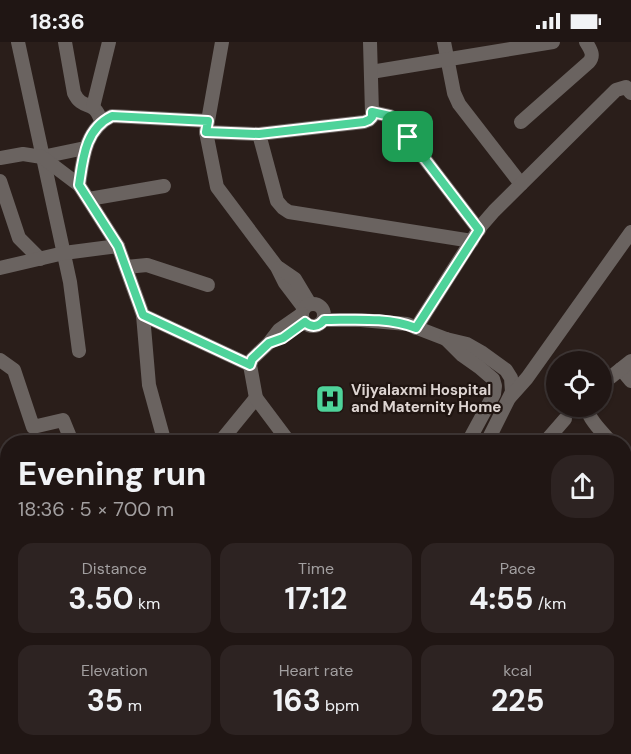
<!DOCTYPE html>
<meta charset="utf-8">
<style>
:root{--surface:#201614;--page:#2d2322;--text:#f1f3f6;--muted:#a29fa0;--line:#3d3534}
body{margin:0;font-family:"DM Sans",sans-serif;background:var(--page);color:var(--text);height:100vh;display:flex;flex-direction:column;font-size:22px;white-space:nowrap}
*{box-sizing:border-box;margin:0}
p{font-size:20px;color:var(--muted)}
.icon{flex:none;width:33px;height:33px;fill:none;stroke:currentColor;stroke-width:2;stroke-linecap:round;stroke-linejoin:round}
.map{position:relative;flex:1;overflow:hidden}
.details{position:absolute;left:0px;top:393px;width:632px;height:320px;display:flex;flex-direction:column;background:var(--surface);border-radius:24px 24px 0 0;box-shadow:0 2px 4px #0004,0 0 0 2px var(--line)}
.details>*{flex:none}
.buttons{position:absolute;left:546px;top:309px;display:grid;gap:12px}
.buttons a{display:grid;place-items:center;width:66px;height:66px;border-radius:50%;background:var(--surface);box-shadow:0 2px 4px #0004,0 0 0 2px var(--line);font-size:30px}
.pin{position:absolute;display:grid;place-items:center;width:51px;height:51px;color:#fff;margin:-26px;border-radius:12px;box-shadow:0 3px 9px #0006}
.round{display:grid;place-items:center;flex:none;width:63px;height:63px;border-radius:24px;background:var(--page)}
.headline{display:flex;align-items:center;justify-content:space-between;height:102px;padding:0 18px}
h1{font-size:33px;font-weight:700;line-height:45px}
.stats{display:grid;grid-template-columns:repeat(3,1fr);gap:9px;height:102px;padding:6px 18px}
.stats div{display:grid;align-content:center;border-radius:15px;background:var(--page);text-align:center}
.stats b{font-size:30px;font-weight:700}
.stats small{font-size:16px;font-weight:400}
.stats p{font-size:16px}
.status{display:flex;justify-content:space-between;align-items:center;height:42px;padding:0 30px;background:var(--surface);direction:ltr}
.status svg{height:16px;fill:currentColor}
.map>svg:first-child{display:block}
.green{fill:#5b382b}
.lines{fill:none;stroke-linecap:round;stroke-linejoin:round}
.minor{stroke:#6a6360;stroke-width:14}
.major{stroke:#b3a5a0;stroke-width:15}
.highway{stroke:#d0bfb9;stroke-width:18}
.route-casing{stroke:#fff;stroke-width:12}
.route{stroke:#4ed39a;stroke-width:8}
.labels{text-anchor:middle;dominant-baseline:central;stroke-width:4.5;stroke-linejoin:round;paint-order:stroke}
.poi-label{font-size:15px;font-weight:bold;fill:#ddd4d1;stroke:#201511;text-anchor:start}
</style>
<div class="status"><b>18:36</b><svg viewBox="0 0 49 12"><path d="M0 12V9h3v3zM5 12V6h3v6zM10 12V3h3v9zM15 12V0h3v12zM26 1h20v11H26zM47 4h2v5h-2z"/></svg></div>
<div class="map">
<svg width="631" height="712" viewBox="0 0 631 712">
<rect width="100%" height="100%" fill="#2a1e1a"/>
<path class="green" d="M 80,705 L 278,705 L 270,712 L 73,712 Z"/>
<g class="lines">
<g class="minor">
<path d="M 18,0 L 70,240 L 79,309"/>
<path d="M 65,0 L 74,51 C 83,70 94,56 101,79"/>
<path d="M 222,0 L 206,90 L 217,145 L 277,225 L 285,241 L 304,266"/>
<path d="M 444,0 L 454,51 L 459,62 L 521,142"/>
<path d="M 371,30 L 553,0"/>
<path d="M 93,65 L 109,0"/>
<path d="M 372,70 L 390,74 L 408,95 L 479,188"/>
<path d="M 521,80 L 589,20 C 595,13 590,7 586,0"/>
<path d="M 206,90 L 259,92 L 364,80 L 369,78 L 372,75 L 372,71 L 370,0"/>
<path d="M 259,92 L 277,159 L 283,166 L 289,170 L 472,199"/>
<path d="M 42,115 L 85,106"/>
<path d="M 0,116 L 23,112 L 42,115 L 79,143 L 118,204 L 143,273 L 149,343 L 163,394 L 162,398 L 154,400"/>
<path d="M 0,139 L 19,196 L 40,217"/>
<path d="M 79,143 C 83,116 85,87 112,74 L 208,79"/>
<path d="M 89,157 L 164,144"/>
<path d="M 126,225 L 147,223 L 208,243"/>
<path d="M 0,226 L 64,211 L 118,204"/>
<path d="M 279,226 L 295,237 L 310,262"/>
<circle cx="313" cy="273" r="11"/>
<path d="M 143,273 L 250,323"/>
<path d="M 324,278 L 361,278 L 407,282 L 446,297 L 467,302 L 481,310 L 506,328 L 511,336 L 512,350 L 487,400"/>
<path d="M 416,286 L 481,184 L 494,169 L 616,48 L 626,45 L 631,51"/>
<path d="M 446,297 L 462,313 L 479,325 L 493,337 L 495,344 L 494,352 L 468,400"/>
<path d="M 0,318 L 14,328 L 33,385 L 63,378 L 72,400"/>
<path d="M 621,327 L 631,339"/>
<path d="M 602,342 L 631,319"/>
<path d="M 510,355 L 527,336 L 631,190"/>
<path d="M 586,364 C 589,378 602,390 611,400"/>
<path d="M 220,400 L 256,356"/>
<path d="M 289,400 L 256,356 L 250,323 L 252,317 L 269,301 L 279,288 L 302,272"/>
<path d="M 545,400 L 565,377"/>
<path d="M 624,417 L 631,425"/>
<path d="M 0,475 L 8,473"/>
<path d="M 624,530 L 631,520"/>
<path d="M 0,616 L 8,612"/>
<path d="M 624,652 L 631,643"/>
<path d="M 539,705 L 548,712"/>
<path d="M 279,712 L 285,705"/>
<path d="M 429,712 L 434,705"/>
<path d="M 488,712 L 493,705"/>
<path d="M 580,712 L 585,705"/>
</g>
<path class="major" d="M 456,712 L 462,705"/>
<g class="highway">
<path d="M 624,455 L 631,450"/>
<path d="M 624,513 L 631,511"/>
<path d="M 443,712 L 448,705"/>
<path d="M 476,712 L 481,705"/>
</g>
</g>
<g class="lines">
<g class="route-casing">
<path id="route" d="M 372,70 L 390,74 L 408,95 L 479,188 L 416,286 C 388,275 354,278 324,278 C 319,285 311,286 305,280 L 283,296 L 269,301 L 252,317 L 250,323 L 143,273 L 118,204 L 79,143 C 83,116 85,87 112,74 L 208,79 L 206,90 L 259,92 L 364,80 L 369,78 L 372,75 Z"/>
</g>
<use href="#route" class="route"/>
</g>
<defs>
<g id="hospital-square" transform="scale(1.5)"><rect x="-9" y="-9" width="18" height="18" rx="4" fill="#4ed39a" stroke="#201511"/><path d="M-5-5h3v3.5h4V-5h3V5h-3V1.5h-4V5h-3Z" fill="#111"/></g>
</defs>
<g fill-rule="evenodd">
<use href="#hospital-square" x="330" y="357"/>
</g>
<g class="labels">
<g class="poi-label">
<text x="351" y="348">Vijyalaxmi Hospital<tspan x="351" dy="17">and Maternity Home</tspan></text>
</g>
</g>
</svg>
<div class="buttons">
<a><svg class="icon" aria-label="locate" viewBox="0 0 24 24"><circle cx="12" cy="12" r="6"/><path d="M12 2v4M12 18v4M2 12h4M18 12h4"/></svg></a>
</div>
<div class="pin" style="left:408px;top:95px;background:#1e9e55"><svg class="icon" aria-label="arrive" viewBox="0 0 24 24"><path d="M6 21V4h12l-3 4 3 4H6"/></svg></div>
<section class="details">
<div class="headline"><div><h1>Evening run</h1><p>18:36 · 5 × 700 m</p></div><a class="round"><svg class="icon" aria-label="share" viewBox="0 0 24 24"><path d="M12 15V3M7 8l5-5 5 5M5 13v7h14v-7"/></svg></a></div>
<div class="stats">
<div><p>Distance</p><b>3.50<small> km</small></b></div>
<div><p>Time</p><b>17:12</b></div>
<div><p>Pace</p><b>4:55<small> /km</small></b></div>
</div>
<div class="stats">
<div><p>Elevation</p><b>35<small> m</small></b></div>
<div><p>Heart rate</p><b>163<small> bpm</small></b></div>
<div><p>kcal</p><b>225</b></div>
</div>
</section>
</div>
